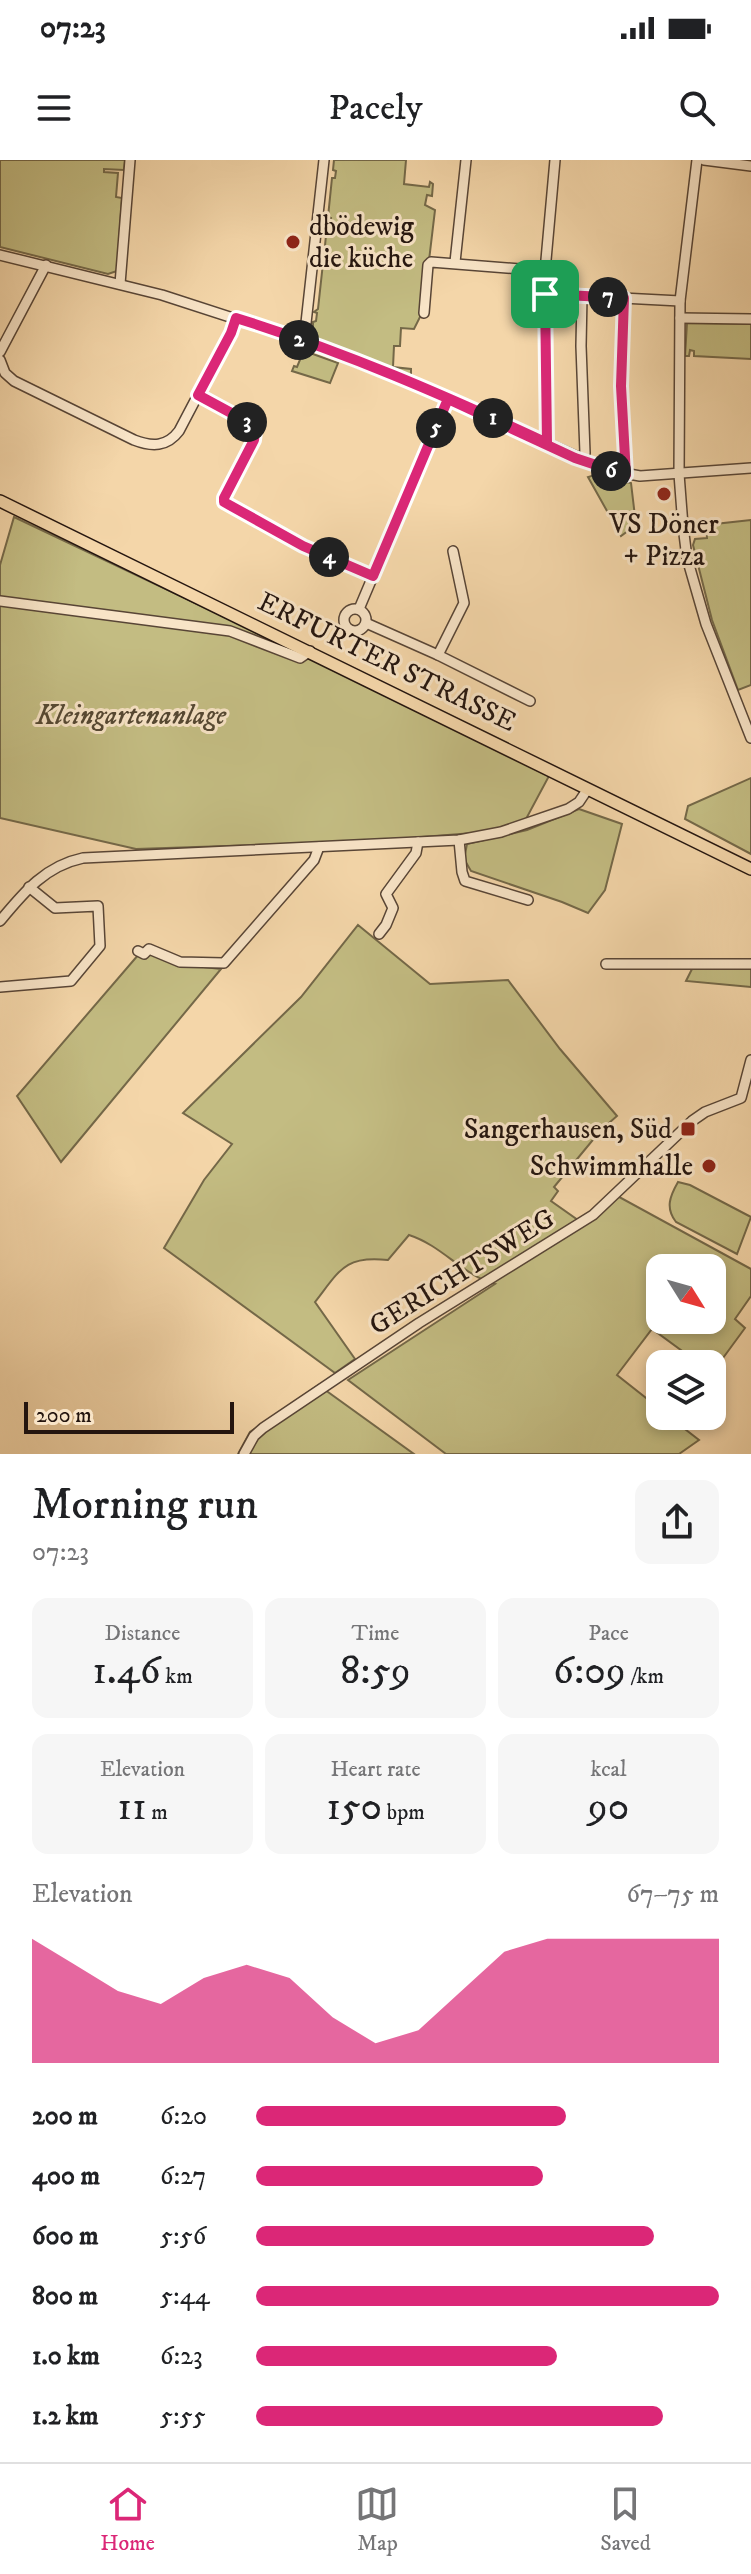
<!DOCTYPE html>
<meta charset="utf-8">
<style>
:root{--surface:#fff;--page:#f6f6f6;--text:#202124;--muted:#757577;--line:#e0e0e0;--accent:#db2777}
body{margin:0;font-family:"IM FELL DW Pica",serif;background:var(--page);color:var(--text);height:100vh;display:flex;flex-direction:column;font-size:30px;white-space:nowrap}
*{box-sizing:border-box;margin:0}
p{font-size:26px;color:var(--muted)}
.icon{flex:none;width:44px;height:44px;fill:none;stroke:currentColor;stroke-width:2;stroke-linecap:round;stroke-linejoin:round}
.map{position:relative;height:1294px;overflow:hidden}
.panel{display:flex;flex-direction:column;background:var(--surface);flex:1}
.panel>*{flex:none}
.needle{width:52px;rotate:127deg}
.tools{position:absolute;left:646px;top:1094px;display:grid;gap:16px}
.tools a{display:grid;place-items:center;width:80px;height:80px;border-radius:16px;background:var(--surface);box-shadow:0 4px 12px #0003;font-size:40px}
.scale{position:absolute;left:24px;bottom:20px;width:210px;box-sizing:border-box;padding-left:8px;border:4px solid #24150f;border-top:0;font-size:22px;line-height:28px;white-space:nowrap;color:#24150f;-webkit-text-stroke:6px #f8e4c7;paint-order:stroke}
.pin{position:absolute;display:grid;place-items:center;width:68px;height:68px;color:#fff;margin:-34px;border-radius:16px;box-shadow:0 4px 12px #0006}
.km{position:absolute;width:40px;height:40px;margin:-20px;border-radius:50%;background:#222;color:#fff;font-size:22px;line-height:40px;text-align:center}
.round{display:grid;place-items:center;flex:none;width:84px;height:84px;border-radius:16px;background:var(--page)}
.head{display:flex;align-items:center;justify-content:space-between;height:136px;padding:0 32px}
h1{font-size:44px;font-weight:600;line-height:60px}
.figures{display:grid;grid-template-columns:repeat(3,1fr);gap:12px;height:136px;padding:8px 32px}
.figures div{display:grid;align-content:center;border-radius:16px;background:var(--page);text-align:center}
.figures b{font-size:40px;font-weight:600}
.figures small{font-size:22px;font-weight:400}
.figures p{font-size:22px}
.chart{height:224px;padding:16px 32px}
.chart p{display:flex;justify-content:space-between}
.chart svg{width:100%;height:144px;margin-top:8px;fill:var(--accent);opacity:.7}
ul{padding:0 32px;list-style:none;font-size:26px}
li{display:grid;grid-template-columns:128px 96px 1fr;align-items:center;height:60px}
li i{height:20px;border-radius:10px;background:var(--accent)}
.status{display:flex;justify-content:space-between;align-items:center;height:56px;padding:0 40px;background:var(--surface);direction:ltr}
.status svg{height:22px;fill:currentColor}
header{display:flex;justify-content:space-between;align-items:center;height:104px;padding:0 32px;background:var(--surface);font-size:36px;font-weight:600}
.tabs{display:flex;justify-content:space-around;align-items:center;height:112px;border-top:2px solid var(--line);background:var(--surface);font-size:22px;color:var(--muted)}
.tabs a{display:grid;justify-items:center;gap:4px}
.tabs .selected{color:var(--accent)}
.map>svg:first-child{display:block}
.green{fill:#c3bc82;stroke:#746848;stroke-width:2;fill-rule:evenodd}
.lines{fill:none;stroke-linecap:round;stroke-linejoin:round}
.minor-casing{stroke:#584536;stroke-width:12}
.major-casing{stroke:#24150f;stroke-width:14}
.minor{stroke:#f8e4c7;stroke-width:9}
.major{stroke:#f4d6a9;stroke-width:11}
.route-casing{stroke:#fff;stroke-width:16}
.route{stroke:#db2777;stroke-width:10}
.poi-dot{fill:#8f2418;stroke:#f8e4c7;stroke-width:3}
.labels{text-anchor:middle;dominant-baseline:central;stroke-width:6;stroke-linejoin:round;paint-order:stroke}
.poi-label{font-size:28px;fill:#24150f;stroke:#f8e4c7;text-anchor:end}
.street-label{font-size:28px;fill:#24150f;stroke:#f8e4c7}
.park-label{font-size:28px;font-style:italic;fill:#544732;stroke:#f8e4c7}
</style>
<div class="status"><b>07:23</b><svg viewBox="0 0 49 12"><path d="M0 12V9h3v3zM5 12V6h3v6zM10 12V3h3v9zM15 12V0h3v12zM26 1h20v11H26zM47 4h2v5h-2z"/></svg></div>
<header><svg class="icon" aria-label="menu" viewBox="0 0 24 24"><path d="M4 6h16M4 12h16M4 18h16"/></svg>Pacely<svg class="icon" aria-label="search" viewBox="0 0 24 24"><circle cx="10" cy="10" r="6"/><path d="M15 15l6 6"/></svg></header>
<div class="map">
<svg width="751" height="1294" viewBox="0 0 751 1294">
<rect width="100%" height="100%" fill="#f4d6a9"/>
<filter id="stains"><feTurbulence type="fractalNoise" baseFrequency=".0025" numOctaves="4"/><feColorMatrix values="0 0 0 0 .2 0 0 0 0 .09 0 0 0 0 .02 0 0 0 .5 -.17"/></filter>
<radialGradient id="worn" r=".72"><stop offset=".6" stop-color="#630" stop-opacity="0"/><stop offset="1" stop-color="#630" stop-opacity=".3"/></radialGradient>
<g class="green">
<path d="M 0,0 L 125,0 L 124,10 L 104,9 L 104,12 L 118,13 L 116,37 L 122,38 L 117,111 L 108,114 L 0,87 Z"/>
<path d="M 334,0 L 406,0 L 404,24 L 429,27 L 430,22 L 433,24 L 432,36 L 427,35 L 425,45 L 435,50 L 423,151 L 414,169 L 401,168 L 400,186 L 394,186 L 393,207 L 411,209 L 411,216 L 317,179 L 313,174 L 313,162 L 316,161 L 317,153 L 314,152 L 318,149 L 323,103 L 326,103 L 327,96 L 324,96 L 327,65 L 330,65 L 331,58 L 328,57 L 332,18 L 335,18 L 336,11 L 333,10 Z"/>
<path d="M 687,163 L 751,164 L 751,199 L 694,196 L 694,191 L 690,190 L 689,196 L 685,196 Z"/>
<path d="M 299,189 L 338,203 L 330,223 L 292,211 L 294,206 L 297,207 L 302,195 L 297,193 Z"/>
<path d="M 595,315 L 631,323 L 636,365 L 621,376 L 588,317 Z"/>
<path d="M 14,357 L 311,498 L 549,616 L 526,659 L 486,672 L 370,681 L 136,689 L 0,658 L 0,405 Z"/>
<path d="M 751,360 L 751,525 L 738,530 L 712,460 L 693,385 L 695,379 L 707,378 L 706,365 Z"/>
<path d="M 751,618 L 751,694 L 685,659 L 688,646 Z"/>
<path d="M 579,649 L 622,664 L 605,730 L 588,753 L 562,742 L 471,711 L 464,699 L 467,684 L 527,670 Z"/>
<path d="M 358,765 L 430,824 L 508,820 L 560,889 L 617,956 L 601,970 L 554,1027 L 558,1031 L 551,1041 L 578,1060 L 593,1051 L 612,1033 L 751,1109 L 751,1136 L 735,1159 L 745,1168 L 712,1213 L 712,1204 L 700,1204 L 652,1169 L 617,1215 L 660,1249 L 660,1256 L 668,1256 L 699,1280 L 679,1294 L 446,1294 L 348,1220 L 495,1124 C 462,1115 443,1086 409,1075 L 388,1100 C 345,1095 340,1110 315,1142 L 355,1199 L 335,1213 L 164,1088 L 204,1020 L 232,984 L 183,953 L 301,837 ZM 660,1108 L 712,1108 L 712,1160 L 660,1160 Z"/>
<path d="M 151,792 L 177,804 L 221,809 L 61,1002 L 17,936 L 139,794 Z"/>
<path d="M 751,808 L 751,827 L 686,821 L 692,809 Z"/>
<path d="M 678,1022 L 690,1025 L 751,1057 L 737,1094 L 676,1062 C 665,1048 670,1036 678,1022 Z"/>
<path d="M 320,1224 L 328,1232 L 414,1294 L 238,1294 L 250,1272 Z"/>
</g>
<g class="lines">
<g class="minor-casing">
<g id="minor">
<path d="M 697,0 L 680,141 L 679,314 L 683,366 L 687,398 L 706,464 L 751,578"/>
<path d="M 704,0 L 751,6"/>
<path d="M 0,95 L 162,135 L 304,181 L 430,231 L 607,310 L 640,316 L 751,308"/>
<path d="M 455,102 L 466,0"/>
<path d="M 120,124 L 130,0"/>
<path d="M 545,134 L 680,141"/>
<path d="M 624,138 L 621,226 L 626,315"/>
<path d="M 424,153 L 428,105 L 431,102 L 545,111"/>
<path d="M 680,158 L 751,159"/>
<path d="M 304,181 L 324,0"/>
<path d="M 0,192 L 46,105"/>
<path d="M 0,200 L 5,213 L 14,221 L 134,280 C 152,287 167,287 179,271 L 231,172 L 236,158"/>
<path d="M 198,235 L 244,261 L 255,273 L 254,281 L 224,338 L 226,344 L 303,386 L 373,416"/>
<path d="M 547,283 L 545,111 L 555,0"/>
<path d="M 582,301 L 585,293 L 581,186 L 582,136"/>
<path d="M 0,441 L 230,471 L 300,498 L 310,491"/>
<circle cx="355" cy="460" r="11"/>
<path d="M 359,449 L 448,239"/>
<path d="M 366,463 L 438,495 L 530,541"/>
<path d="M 438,495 L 464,443 L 453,391"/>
<path d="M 459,680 L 462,712 L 465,721 L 528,740"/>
<path d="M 0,761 C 24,732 45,706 83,698 L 459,680 L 501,672 L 568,649 L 579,642 L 587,630"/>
<path d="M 379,774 L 386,765 L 393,748 L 386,734 L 416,693 L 418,682"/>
<path d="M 138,791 L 144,794 L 149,789 L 180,802 L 224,803 L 314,700 L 319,687"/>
<path d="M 606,804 L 751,804"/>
<path d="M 0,827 L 71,821 L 100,786 L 98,746 L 55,748 L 29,727"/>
<path d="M 244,1294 L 254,1276 L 263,1268 L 419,1163 L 593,1055 L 692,961 L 705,952 L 741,938 L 751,900"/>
</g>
</g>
<g class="major-casing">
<path id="major" d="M 0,341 L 751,709"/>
</g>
<use href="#minor" class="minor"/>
<use href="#major" class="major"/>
</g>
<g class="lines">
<g class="route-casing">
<path id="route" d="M 545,134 L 547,283 C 446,236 343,191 236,158 L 231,173 L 198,235 L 246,261 L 255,272 L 254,280 L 224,338 L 224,342 L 303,386 L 373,416 L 448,239 L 575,298 L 626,315 L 621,226 L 624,138 L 545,134"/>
</g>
<use href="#route" class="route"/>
</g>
<g class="poi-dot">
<circle cx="293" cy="82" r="8"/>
<circle cx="664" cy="334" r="8"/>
<rect x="680" y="961" width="16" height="16" rx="4"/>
<circle cx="709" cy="1006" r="8"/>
</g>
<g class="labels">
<g class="poi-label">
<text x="309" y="66" text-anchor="start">dbödewig<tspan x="309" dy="32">die küche</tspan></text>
<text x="664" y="364" text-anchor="middle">VS Döner<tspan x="664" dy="32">+ Pizza</tspan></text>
<text x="672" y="969">Sangerhausen, Süd</text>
<text x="693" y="1006">Schwimmhalle</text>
</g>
<g class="street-label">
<text transform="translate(387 502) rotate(26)">ERFURTER STRASSE</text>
<text transform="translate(462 1112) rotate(-32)">GERICHTSWEG</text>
</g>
<g class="park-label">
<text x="131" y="555">Kleingartenanlage</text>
</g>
</g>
<rect width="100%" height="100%" filter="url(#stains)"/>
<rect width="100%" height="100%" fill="url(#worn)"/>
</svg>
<div class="tools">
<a><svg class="needle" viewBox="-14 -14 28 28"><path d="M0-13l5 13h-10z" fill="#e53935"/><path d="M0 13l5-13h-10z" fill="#757577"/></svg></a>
<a><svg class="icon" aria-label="layers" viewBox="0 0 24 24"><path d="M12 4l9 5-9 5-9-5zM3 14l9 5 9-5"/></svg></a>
</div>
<div class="scale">200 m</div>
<div class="pin" style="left:545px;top:134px;background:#1e9e55"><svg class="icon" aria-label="arrive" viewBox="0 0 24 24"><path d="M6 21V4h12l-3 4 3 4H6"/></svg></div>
<b class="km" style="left:493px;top:258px">1</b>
<b class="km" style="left:299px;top:180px">2</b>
<b class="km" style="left:247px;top:262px">3</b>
<b class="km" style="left:329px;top:397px">4</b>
<b class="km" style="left:436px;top:268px">5</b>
<b class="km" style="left:611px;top:311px">6</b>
<b class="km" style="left:608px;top:137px">7</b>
</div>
<section class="panel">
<div class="head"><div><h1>Morning run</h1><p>07:23</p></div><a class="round"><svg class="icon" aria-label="share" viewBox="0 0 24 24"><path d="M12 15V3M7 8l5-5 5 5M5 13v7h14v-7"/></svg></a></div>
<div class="figures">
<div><p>Distance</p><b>1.46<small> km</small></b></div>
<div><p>Time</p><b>8:59</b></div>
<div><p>Pace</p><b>6:09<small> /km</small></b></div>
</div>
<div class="figures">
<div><p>Elevation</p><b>11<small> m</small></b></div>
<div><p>Heart rate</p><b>150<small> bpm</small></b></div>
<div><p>kcal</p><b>90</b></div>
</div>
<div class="chart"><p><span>Elevation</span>67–75 m</p>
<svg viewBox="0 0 160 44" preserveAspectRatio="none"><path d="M0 44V6L10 14L20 22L30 26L40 18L50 14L60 18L70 30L80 38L90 34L100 22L110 10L120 6L130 6L140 6L150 6L160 6V44z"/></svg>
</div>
<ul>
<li><b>200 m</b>6:20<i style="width:67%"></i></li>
<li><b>400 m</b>6:27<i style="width:62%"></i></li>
<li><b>600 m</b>5:56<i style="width:86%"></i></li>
<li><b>800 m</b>5:44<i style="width:100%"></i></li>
<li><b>1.0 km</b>6:23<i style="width:65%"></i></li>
<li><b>1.2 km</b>5:55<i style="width:88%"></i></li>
</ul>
</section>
<nav class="tabs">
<a class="selected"><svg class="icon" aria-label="home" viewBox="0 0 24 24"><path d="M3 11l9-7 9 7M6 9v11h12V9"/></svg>Home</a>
<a><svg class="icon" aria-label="map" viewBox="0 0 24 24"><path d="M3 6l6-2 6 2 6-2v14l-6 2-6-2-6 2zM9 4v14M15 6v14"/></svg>Map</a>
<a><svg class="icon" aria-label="saved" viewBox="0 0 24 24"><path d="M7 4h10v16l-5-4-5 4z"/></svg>Saved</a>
</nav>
